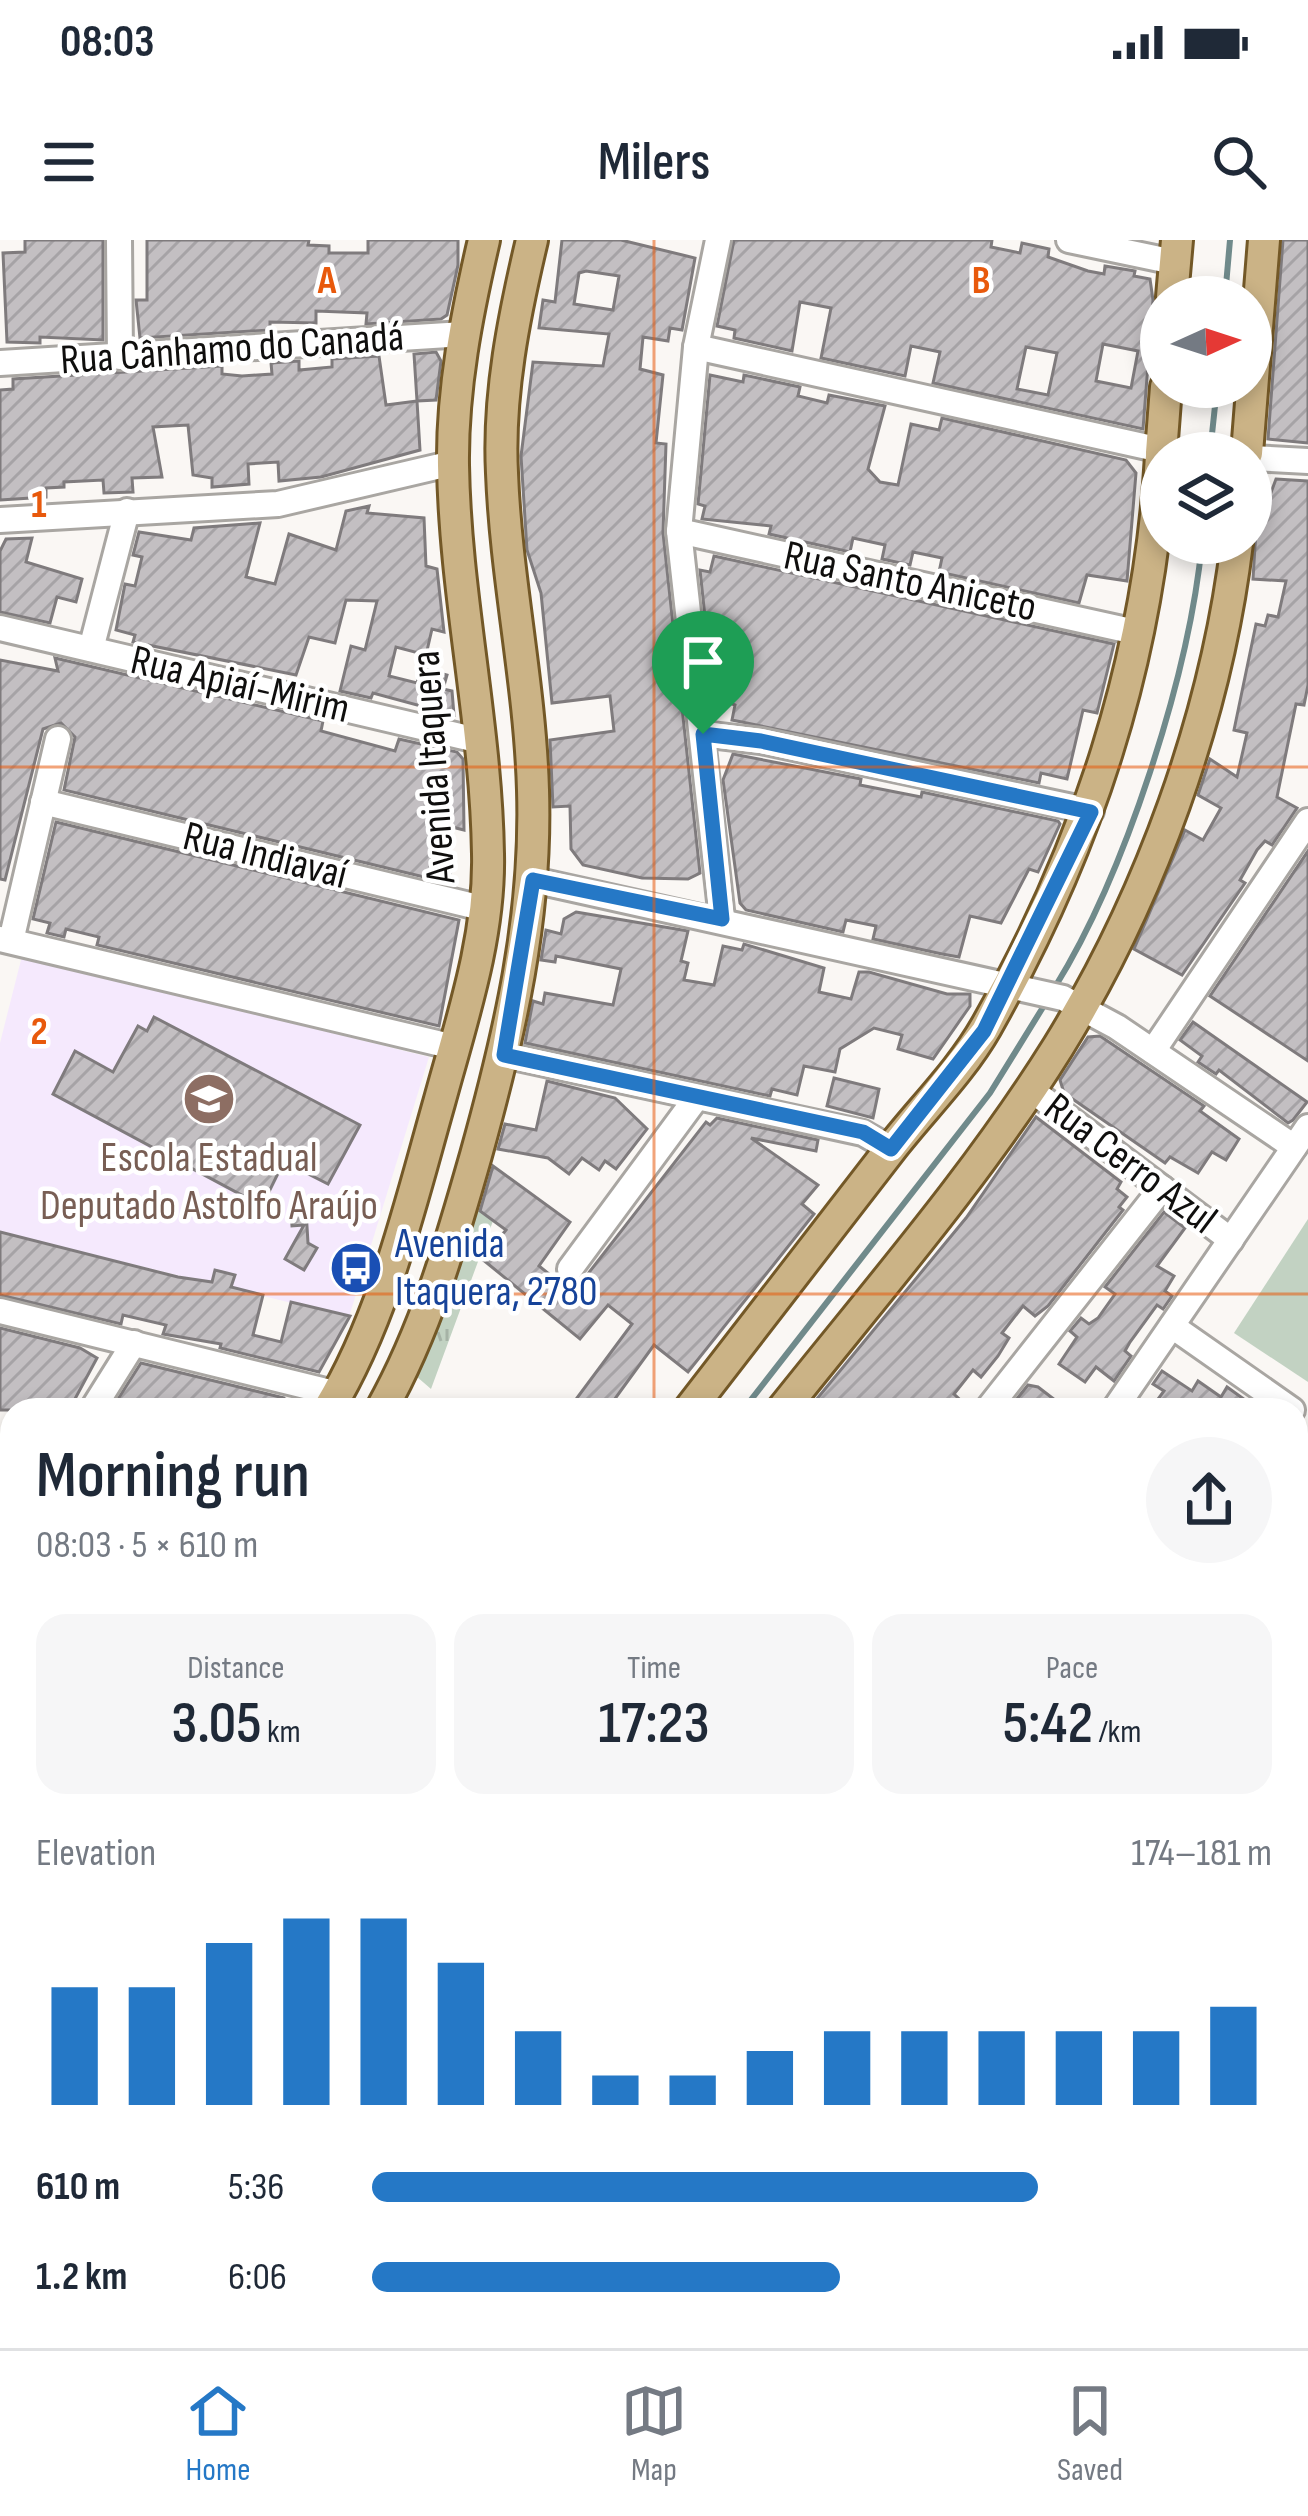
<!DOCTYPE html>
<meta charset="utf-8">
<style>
:root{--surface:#fff;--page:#f6f6f7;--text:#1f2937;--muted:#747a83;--line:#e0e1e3;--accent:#2578c6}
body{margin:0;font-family:"Sofia Sans Condensed",sans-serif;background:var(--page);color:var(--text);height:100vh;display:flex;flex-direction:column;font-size:45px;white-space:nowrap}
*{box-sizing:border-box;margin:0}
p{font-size:39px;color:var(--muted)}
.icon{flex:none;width:66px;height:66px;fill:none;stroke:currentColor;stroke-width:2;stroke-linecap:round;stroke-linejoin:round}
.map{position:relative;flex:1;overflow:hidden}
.details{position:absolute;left:0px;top:1158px;width:1308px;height:951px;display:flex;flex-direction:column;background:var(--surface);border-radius:36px 36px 0 0;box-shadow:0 6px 18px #0003}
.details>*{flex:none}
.needle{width:78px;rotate:87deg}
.tools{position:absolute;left:1140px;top:36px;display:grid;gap:24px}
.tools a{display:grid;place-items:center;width:132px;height:132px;border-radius:50%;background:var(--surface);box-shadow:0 6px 18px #0003;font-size:60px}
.pin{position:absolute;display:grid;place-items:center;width:102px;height:102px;color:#fff;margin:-123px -51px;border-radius:50% 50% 50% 0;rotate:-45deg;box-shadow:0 0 12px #0007}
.pin .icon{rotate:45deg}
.round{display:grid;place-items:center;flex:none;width:126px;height:126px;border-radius:63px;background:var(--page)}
.headline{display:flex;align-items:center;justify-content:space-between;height:204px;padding:0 36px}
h1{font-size:66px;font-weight:600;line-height:90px}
.metrics{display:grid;grid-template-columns:repeat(3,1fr);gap:18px;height:204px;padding:12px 36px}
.metrics div{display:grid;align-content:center;border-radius:30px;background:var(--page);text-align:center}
.metrics b{font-size:60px;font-weight:600}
.metrics small{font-size:33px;font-weight:400}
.metrics p{font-size:33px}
.chart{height:336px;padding:24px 36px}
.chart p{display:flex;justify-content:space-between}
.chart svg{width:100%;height:216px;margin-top:12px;stroke:var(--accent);stroke-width:6}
ul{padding:0 36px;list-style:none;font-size:39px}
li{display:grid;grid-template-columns:192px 144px 1fr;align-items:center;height:90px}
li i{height:30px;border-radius:15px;background:var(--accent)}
.status{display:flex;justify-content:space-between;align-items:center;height:84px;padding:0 60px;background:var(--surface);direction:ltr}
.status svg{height:33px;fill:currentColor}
header{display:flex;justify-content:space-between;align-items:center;height:156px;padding:0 36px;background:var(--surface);font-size:54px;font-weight:600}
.menu{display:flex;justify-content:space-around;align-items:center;height:168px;border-top:3px solid var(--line);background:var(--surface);font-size:33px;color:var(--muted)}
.menu a{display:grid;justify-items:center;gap:6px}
.menu .on{color:var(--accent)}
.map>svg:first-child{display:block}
.education{fill:#f5e9fd}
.grass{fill:url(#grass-tufts)}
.garden{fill:#c2d2c2}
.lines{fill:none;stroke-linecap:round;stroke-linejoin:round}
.stream{stroke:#708a8b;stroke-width:6}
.river{stroke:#99bfc1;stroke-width:36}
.building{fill:url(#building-hatch);stroke:#7f7b7d;stroke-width:3;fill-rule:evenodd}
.minor-casing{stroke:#a9a6a2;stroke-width:30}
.major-casing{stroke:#735827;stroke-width:36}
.minor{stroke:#fff;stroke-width:24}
.major{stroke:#cbb386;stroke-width:30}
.route-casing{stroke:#fff;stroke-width:24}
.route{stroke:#2578c6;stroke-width:15}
.grid{fill:none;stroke:#e8590c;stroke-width:3;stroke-opacity:0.55}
.labels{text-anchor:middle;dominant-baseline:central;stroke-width:9;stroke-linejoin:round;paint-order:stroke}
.street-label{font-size:42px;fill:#0f0e0d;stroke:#fff}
.education-label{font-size:42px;fill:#785e54;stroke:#fff}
.transit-label{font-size:42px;fill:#164399;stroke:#fff;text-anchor:start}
.grid-label{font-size:39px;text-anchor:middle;font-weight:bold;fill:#e8590c;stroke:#fff;stroke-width:9;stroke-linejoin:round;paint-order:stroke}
</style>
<div class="status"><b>08:03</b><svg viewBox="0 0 49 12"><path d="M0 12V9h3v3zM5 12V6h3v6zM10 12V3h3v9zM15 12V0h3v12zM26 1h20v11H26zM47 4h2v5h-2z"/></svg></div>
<header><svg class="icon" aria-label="menu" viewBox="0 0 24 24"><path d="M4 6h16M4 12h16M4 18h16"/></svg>Milers<svg class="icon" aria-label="search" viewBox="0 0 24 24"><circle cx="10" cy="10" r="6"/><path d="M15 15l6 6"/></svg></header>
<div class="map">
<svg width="1308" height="2108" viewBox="0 0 1308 2108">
<defs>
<pattern id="grass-tufts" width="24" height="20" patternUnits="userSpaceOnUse" patternTransform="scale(3)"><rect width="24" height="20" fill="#c2d2c2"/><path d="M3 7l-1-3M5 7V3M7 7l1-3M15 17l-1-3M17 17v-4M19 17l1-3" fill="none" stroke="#a6b3a6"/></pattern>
<pattern id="building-hatch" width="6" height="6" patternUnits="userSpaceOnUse" patternTransform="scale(3)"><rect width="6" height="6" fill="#c3bfc2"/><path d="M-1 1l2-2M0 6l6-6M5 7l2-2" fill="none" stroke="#a6a3a6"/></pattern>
</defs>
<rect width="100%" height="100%" fill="#faf7f4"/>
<path class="education" d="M 22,716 L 429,817 L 349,1077 L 0,992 L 0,803 Z"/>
<path class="grass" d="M 475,968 L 493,981 L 431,1149 L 416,1136 L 450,1056 Z"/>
<path class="garden" d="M 1308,979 L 1308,1142 L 1234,1093 Z"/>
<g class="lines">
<g class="stream">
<path d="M 1225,57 L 1230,0"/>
<path d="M 1210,213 L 1217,147"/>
<path d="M 1055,747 C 1125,634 1189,436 1202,303"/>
<path d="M 743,1170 L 990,853 L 1045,764"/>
</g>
<path class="river" d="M 107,2108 L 112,2097"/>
</g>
<g class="building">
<path d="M 25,0 L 103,0 L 103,100 L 40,97 L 40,103 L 7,102 L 3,13 L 25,12 Z"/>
<path d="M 147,0 L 309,0 L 308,5 L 329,6 L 329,13 L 368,13 L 368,0 L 458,0 L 458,25 L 447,75 L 441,79 L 366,84 L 367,73 L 316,71 L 316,83 L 270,82 L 270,90 L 140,98 L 136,60 L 147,60 Z"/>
<path d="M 562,0 L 621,0 L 695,18 L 682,90 L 670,88 L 668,101 L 643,97 L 640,129 L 663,135 L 656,203 L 666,204 L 663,293 L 700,633 L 688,639 L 642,638 L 583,625 L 571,609 L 570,566 L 553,567 L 550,500 L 614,491 L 610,456 L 552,463 L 541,353 L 527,310 L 521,216 L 533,122 L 603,126 L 609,94 L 539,88 L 543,60 L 555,62 ZM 586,31 L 619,36 L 613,70 L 574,64 L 579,33 Z"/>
<path d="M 734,0 L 992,0 L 991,7 L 1020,13 L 1022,3 L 1049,9 L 1048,17 L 1088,31 L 1104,34 L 1105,26 L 1135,31 L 1134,36 L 1150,39 L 1153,60 L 1143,189 L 933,143 L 940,112 L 911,106 L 905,136 L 821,118 L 831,68 L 800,62 L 792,111 L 734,98 L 735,90 L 717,86 ZM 1103,104 L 1138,111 L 1131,148 L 1096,141 ZM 1026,107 L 1057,113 L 1048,155 L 1017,149 Z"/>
<path d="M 1283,0 L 1308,0 L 1308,203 L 1268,199 Z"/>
<path d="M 436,112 L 441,121 L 436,160 L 417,161 L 420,210 L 321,237 L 279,241 L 278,222 L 248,224 L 249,244 L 212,247 L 212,238 L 193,235 L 188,185 L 153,187 L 162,237 L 132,238 L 133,252 L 104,253 L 103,240 L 64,242 L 64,247 L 46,248 L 46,257 L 0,260 L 0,150 L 13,149 L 13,139 L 222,126 L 222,134 L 242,136 L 272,134 L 271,123 L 299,121 L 299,130 L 332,127 L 332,119 L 379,116 L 386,165 L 417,161 L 414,114 Z"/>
<path d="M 710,135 L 743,142 L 744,135 L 800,147 L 798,156 L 827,163 L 829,155 L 885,166 L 868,229 L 880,242 L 898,245 L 911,184 L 939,190 L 942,178 L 1126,220 L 1136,233 L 1127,341 L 1087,335 L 1079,363 L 939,332 L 942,318 L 913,312 L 910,325 L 882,319 L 885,305 L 853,298 L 850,312 L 769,294 L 771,286 L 702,279 L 705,266 L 698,264 Z"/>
<path d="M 1276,239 L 1308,241 L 1308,445 L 1304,465 L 1296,464 L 1277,557 L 1297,568 L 1272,605 L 1265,601 L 1257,610 L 1240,640 L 1245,643 L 1182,735 L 1134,709 L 1185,590 L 1203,600 L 1221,568 L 1198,555 L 1210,519 L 1237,537 L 1247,493 L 1234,490 L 1256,384 L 1265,386 L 1268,375 L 1278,377 L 1286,341 L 1253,339 L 1258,257 L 1269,258 Z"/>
<path d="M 369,266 L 367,273 L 424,278 L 426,326 L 437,329 L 444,392 L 432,389 L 426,415 L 396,407 L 389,436 L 417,443 L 421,428 L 447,435 L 443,449 L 452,451 L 454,475 L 373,453 L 371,458 L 340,451 L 351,406 L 365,410 L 377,361 L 346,360 L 335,403 L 309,397 L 296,435 L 133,402 L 135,395 L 116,390 L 125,344 L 135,346 L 142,317 L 133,315 L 139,292 L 191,300 L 194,288 L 260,283 L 246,337 L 275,344 L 289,294 L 336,310 L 346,271 Z"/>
<path d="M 32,298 L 26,322 L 82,339 L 76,362 L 57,357 L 50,383 L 0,372 L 0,311 L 6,299 Z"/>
<path d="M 714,316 L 1114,404 L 1097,473 L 1083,470 L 1067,539 L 1041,533 L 1039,543 L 732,480 L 735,465 L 717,458 L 720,445 L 712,443 L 700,330 L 710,332 Z"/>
<path d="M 55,418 L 323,481 L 321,491 L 395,511 L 399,499 L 457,512 L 463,519 L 464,590 L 440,584 L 430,626 L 451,631 L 448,641 L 453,644 L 64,550 L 75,497 L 61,483 L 43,489 L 5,640 L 0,639 L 0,420 L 58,431 Z"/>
<path d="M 733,514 L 861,539 L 860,545 L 921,557 L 922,552 L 1058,581 L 1060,584 L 1038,632 L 1029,629 L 1001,683 L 970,676 L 959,717 L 942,714 L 873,699 L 876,686 L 846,680 L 843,692 L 746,670 L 740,663 L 723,540 Z"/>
<path d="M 56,582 L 459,680 L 439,786 L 97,705 L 99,697 L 66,689 L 64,697 L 47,693 L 50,683 L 33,679 Z"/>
<path d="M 1308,611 L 1308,821 L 1210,756 Z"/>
<path d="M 576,672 L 688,691 L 681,721 L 688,723 L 684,740 L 714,745 L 723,706 L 742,710 L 744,704 L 824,728 L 819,752 L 851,759 L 859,732 L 869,732 L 947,754 L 970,754 L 970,766 L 933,819 L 898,809 L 902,795 L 874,788 L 840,809 L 835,832 L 804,826 L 797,855 L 772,849 L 770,856 L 525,803 L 533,761 L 543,764 L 545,753 L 613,765 L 621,729 L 556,716 L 555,722 L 541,720 L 546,690 L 561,694 L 564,679 Z"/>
<path d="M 154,777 L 360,885 L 328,944 L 289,924 L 289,911 L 262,966 L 53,854 L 75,811 L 113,832 L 138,786 L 147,791 Z"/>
<path d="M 1193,782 L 1307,862 L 1293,880 L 1288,883 L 1219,830 L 1216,834 L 1198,822 L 1202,816 L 1180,800 Z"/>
<path d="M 1100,796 L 1204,866 L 1200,871 L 1239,899 L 1226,920 L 1212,912 L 1198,933 L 1170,917 L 1165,923 L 1064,853 L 1060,840 L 1088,797 Z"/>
<path d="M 834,838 L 879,849 L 873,878 L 827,866 Z"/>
<path d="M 547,841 L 615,858 L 647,889 L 616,929 L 605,921 L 599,930 L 582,918 L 569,934 L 548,918 L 498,909 L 505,884 L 536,890 Z"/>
<path d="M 1036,877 L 1121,942 L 1117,949 L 1127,957 L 1119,967 L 1123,970 L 1048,1066 L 1035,1076 L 1023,1066 L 1002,1093 L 1009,1098 L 998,1116 L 981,1137 L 973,1130 L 954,1154 L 971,1170 L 816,1170 L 811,1166 L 966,978 Z"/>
<path d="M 717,878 L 818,900 L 816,911 L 751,898 L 818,945 L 802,964 L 814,974 L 688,1132 L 654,1105 L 614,1160 L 625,1170 L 568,1170 L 632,1084 L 608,1065 L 580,1099 L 482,1019 L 506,990 L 480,971 L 493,926 L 570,982 L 539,1026 L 573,1053 L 706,882 L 710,885 Z"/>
<path d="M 306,970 L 308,1003 L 317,1008 L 304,1030 L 285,1019 L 304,985 L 292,986 L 291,971 Z"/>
<path d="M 1164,972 L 1185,988 L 1157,1026 L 1174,1036 L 1165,1051 L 1172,1056 L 1163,1069 L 1157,1065 L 1130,1102 L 1125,1111 L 1131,1116 L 1114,1141 L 1096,1127 L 1085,1142 L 1059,1124 L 1077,1097 L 1070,1091 L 1081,1078 L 1089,1084 L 1098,1078 L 1115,1054 L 1105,1047 Z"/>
<path d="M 0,992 L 178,1037 L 212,1042 L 215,1030 L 235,1035 L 231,1047 L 263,1055 L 253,1095 L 281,1102 L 291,1062 L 350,1076 L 319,1132 L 220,1108 L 221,1104 L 163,1094 L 166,1085 L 123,1075 L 121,1084 L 0,1055 Z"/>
<path d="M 0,1088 L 80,1108 L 97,1118 L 69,1170 L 0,1170 Z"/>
<path d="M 141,1123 L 284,1158 L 285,1170 L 111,1170 Z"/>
<path d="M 1162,1131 L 1192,1151 L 1198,1141 L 1221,1157 L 1227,1147 L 1259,1170 L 1150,1170 L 1164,1151 L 1153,1144 Z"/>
<path d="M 1028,1145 L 1038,1147 L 1068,1170 L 1008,1170 Z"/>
</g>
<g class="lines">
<g class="minor-casing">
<g id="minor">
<path d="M 119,0 L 120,117"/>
<path d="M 718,0 L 696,107 L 679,291 L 722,679"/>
<path d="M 1069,0 L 1174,22"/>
<path d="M 696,107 L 1161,210"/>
<path d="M 0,123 L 464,94"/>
<path d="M 1251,218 L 1308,221"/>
<path d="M 0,280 L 278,264 L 453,223"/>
<path d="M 679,291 L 1140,393"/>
<path d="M 0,388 L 481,501"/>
<path d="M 91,409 L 127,271"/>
<path d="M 702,494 L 761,501 L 1091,571"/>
<path d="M 43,562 L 486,669"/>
<path d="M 533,640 L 1063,758 L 1117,787 L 1294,907"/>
<path d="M 0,699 L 454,807"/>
<path d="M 11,701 L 58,499"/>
<path d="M 1153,811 L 1308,581"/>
<path d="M 504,815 L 863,893 L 891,909"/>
<path d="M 1030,849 L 1231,1000"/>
<path d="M 570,1029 L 697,857"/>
<path d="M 0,1071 L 338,1154"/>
<path d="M 1172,1086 L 1292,1170"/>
<path d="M 92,1170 L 134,1103"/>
<path d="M 987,1170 L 1162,948"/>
<path d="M 1114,1170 L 1308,887"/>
<path d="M 0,1319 L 12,1299"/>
<path d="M 1296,1353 L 1308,1355"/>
<path d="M 0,1392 L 12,1399"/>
<path d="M 1296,1539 L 1308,1541"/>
<path d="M 0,1586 L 12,1579"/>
<path d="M 1296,2006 L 1308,1920"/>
<path d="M 184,2097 L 196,2108"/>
<path d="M 430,2097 L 439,2108"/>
<path d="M 559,2097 L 569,2108"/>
<path d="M 796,2097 L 826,2108"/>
<path d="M 934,2108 L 936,2097"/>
<path d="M 1107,2108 L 1108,2097"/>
<path d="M 1283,2108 L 1285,2097"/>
</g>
</g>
<g class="major-casing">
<g id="major">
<path d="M 1172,57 L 1177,0"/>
<path d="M 1161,213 L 1166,147"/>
<path d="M 1247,213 L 1264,0"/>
<path d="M 328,1170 C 384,1078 410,965 439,863 C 461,782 490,698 488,614 C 486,483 455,355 453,225 C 452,149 467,73 484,0"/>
<path d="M 381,1170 C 426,1090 451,1003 476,915 C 510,793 537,677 533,550 C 530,444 506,339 502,233 C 498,155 514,76 532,0"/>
<path d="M 689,1170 C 756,1083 823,996 890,910 C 921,870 961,831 986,787 C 1087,609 1149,422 1161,216"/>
<path d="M 782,1170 C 876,1052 978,935 1058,807 C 1150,658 1216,477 1237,303"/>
<path d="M 0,1661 L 12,1641"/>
<path d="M 0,1763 L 12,1743"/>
<path d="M 60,2108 L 64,2097"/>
<path d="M 138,2108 L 142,2097"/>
</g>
</g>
<use href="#minor" class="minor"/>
<use href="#major" class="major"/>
</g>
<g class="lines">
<g class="route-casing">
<path id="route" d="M 703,494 L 761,501 L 1091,572 L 984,791 L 891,909 L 863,892 L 504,815 L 533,640 L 722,679 Z"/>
</g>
<use href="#route" class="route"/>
</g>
<path class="grid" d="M 654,0 L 654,1170M 0,527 L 1308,527M 0,1054 L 1308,1054M 0,1581 L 12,1581M 1296,1581 L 1308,1581M 654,2097 L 654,2108"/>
<defs>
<g id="school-disc" transform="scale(2.7)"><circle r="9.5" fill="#8d6e63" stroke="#fff"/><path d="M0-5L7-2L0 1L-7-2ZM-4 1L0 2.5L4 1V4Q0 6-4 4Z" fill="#fff"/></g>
<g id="bus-disc" transform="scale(2.7)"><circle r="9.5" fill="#1a4fb4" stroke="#fff"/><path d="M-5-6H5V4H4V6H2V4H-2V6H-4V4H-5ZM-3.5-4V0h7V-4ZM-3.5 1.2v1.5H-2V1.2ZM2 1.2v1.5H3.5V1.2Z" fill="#fff"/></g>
</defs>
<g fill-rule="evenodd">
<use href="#school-disc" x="209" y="859"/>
<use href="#bus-disc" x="356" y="1028"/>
</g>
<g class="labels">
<g class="street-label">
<text transform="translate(232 109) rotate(-4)">Rua Cânhamo do Canadá</text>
<text transform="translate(910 342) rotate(12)">Rua Santo Aniceto</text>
<text transform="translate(240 445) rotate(13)">Rua Apiaí-Mirim</text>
<text transform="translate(434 527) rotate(-94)">Avenida Itaquera</text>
<text transform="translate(265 616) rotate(14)">Rua Indiavaí</text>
<text transform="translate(1130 924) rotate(37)">Rua Cerro Azul</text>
</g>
<g class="education-label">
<text x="209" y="918">Escola Estadual<tspan x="209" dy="48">Deputado Astolfo Araújo</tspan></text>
</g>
<g class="transit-label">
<text x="395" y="1004">Avenida<tspan x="395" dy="48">Itaquera, 2780</tspan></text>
</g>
</g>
<g class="grid-label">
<text x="327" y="53">A</text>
<text x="981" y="53">B</text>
<text x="39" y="277">1</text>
<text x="39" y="804">2</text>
</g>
</svg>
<div class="tools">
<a><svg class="needle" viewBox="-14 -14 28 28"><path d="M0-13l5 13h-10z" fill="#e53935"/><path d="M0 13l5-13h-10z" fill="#747a83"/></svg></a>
<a><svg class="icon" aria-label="layers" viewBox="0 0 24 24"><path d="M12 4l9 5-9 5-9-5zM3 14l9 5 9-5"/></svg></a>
</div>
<div class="pin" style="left:703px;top:494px;background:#1e9e55"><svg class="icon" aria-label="arrive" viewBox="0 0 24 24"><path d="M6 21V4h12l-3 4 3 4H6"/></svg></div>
<section class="details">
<div class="headline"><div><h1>Morning run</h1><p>08:03 · 5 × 610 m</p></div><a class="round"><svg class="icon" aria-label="share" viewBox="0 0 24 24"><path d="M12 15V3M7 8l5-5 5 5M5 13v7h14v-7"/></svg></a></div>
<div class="metrics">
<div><p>Distance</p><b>3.05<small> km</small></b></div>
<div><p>Time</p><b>17:23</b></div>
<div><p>Pace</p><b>5:42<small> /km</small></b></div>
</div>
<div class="chart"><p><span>Elevation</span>174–181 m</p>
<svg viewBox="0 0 160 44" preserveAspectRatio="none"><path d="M5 44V20M15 44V20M25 44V11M35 44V6M45 44V6M55 44V15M65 44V29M75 44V38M85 44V38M95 44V33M105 44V29M115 44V29M125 44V29M135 44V29M145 44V29M155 44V24"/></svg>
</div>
<ul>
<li><b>610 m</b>5:36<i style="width:74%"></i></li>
<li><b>1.2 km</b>6:06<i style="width:52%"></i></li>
</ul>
</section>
</div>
<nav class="menu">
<a class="on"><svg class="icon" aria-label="home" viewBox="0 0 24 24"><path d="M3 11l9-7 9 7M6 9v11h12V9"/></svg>Home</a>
<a><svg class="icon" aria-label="map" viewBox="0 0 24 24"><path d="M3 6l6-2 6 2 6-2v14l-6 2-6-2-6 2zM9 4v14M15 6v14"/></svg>Map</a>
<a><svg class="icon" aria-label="saved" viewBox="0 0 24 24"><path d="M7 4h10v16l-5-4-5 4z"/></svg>Saved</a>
</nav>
